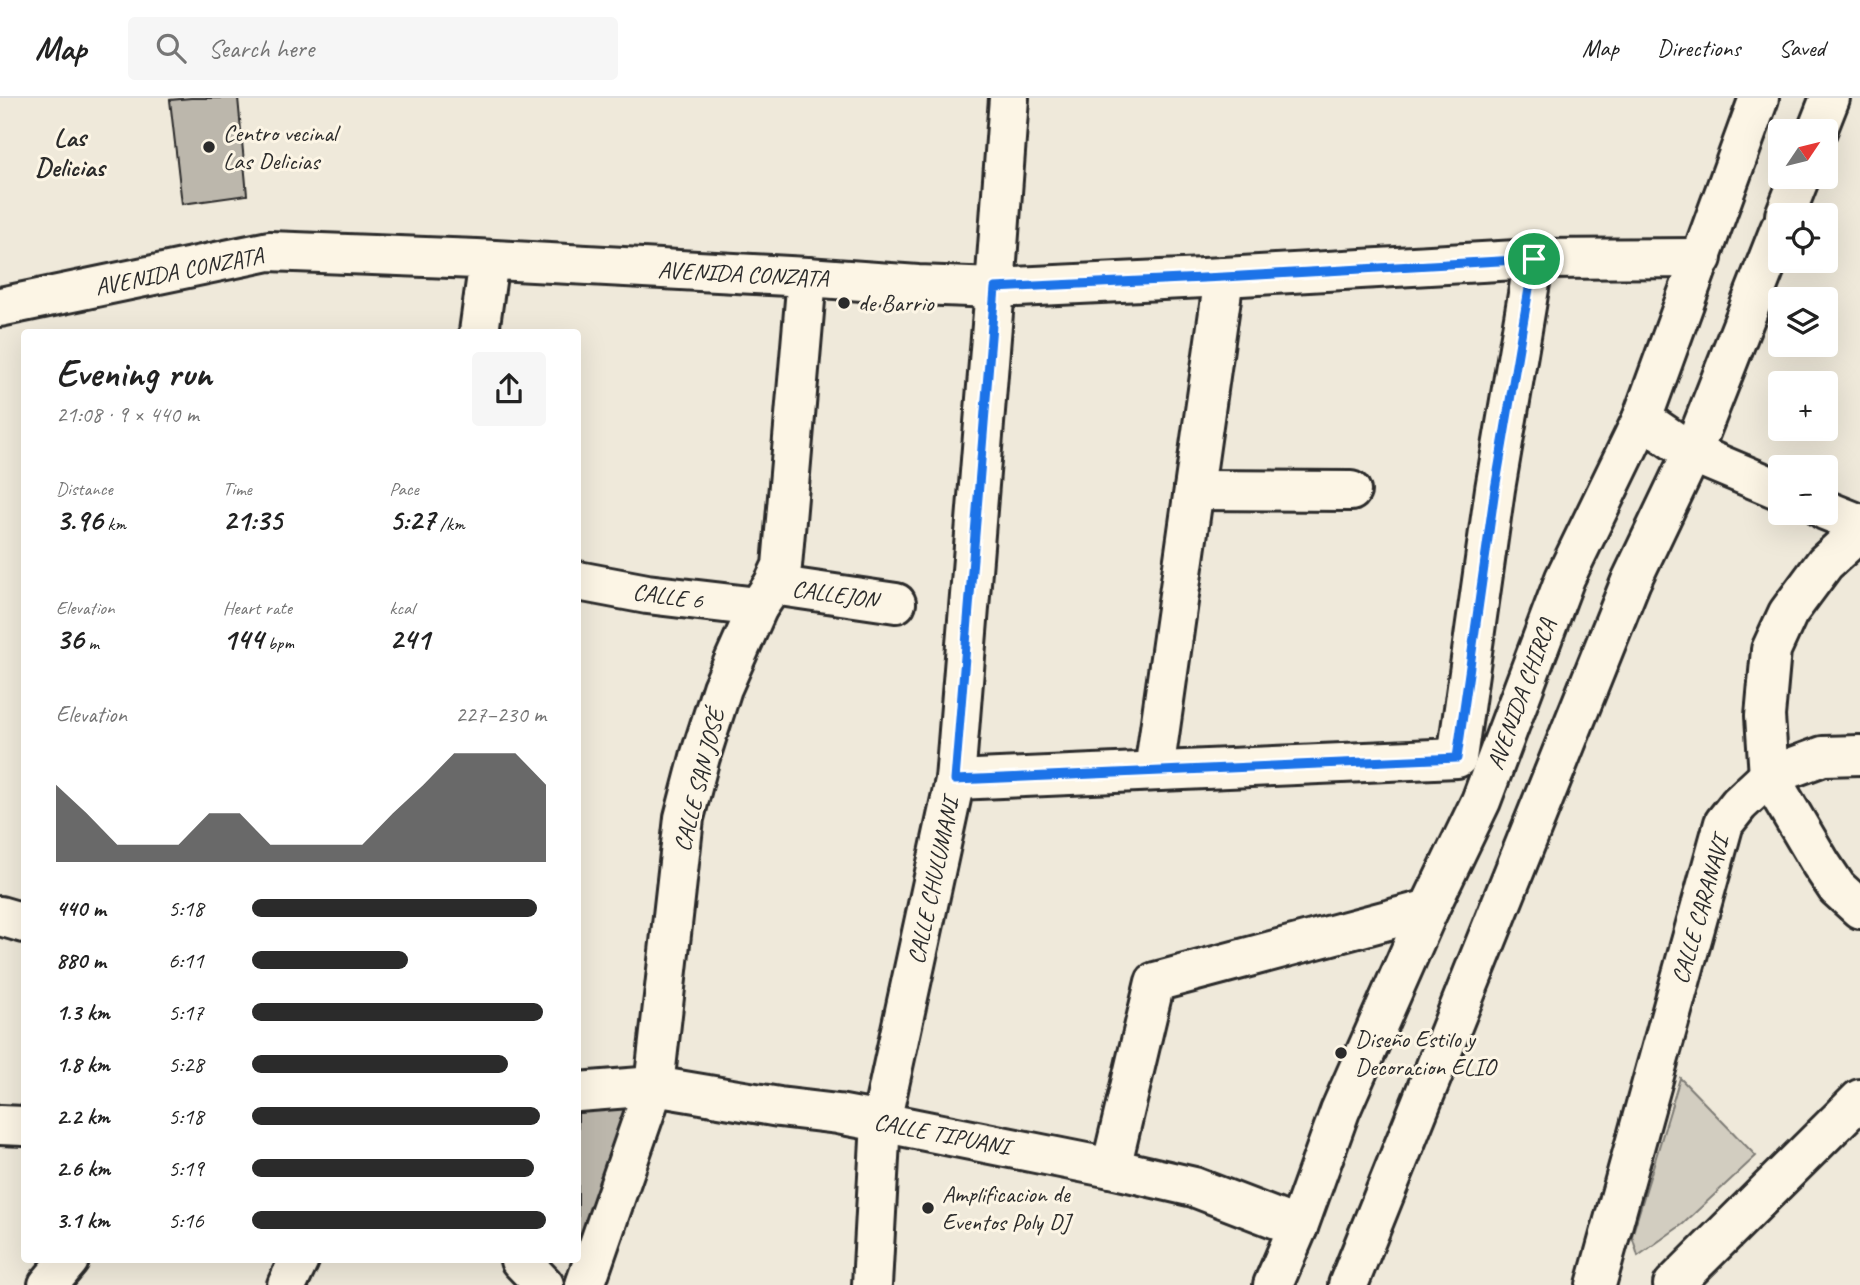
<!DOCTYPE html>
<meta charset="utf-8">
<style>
:root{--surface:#fff;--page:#f6f6f6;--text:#222;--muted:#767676;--line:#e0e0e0;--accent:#2b2b2b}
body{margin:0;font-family:Caveat,sans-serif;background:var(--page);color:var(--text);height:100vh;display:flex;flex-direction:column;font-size:26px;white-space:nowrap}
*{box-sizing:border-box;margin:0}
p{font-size:23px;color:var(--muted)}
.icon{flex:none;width:38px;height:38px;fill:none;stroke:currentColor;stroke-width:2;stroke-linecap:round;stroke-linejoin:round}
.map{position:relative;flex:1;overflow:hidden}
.sheet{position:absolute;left:21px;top:231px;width:560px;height:934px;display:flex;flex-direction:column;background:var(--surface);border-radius:7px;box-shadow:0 7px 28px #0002}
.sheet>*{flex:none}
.needle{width:46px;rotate:55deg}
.fabs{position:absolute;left:1768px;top:21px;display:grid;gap:14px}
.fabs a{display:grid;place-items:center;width:70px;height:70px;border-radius:7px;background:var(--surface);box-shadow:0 7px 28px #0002;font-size:35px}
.pin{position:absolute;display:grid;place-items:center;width:60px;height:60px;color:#fff;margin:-30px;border:4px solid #fff;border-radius:50%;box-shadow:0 2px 7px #0007}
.round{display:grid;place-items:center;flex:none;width:74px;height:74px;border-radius:7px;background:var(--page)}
.head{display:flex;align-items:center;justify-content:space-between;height:119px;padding:0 35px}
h1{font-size:38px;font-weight:700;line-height:52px}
.stats{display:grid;grid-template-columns:repeat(3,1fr);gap:10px;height:119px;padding:7px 35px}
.stats div{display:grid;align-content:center}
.stats b{font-size:30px;font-weight:700}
.stats small{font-size:19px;font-weight:400}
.stats p{font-size:19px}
.chart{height:196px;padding:14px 35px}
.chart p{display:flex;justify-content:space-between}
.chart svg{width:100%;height:126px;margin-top:7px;fill:var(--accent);opacity:.7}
ul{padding:0 35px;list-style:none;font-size:23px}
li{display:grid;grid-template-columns:112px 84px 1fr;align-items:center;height:52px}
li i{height:18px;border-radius:9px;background:var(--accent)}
header{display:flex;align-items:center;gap:42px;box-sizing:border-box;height:98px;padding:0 35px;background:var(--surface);border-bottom:2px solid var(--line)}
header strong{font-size:33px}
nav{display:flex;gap:38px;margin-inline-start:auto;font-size:24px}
.search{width:490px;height:63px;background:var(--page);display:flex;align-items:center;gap:18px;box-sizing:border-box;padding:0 24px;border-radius:7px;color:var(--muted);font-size:26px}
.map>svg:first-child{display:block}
.green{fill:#d2cdc0;stroke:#7e7c76;stroke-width:2}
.building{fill:#bcb7ac;stroke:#2b2b2b;stroke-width:2}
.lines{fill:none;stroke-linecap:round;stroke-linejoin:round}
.minor-casing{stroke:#2b2b2b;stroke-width:44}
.minor{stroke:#fcf5e5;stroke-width:38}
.route-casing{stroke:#fff;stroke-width:14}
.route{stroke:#1a73e8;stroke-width:9}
.poi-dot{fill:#2b2b2b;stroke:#fcf5e5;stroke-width:2.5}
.labels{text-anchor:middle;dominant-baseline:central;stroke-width:6;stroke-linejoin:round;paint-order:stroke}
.poi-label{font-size:24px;fill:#2b2b2b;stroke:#fcf5e5;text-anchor:start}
.street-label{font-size:24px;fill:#2b2b2b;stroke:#fcf5e5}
.neighbourhood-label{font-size:26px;font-weight:bold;fill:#2b2b2b;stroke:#fcf5e5}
</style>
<header>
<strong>Map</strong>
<div class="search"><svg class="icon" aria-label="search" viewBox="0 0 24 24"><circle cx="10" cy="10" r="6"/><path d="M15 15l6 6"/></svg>Search here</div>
<nav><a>Map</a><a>Directions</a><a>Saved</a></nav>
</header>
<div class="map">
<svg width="1860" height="1187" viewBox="0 0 1860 1187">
<rect width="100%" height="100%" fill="#efe9da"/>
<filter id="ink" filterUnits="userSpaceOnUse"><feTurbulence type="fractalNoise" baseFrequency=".0143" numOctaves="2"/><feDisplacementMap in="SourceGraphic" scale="14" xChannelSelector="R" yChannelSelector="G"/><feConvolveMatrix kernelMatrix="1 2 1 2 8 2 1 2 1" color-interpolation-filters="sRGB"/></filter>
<g filter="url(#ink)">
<path class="green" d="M 1680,980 L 1756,1058 L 1683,1126 L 1638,1158 L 1632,1138 Z"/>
<g class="building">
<path d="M 191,0 L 238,0 L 247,97 L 182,106 L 170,2 Z"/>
<path d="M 626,1007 L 580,1159 L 578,1155 L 578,1013 Z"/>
</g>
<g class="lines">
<g class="minor-casing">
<g id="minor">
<path d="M 1817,33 L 1830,0"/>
<path d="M 1785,117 L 1800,79"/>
<path d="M 0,209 L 269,153 L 477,161 L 807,179 L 918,187 L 995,190 L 1224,179 L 1534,161 L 1702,160"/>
<path d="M 479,234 L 489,162"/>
<path d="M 1642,321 L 1692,355 L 1780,392"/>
<path d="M 1194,392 L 1351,393"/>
<path d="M 1825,412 L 1860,426"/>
<path d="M 1860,433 L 1825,465 L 1788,515 L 1771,552 L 1765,618 L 1769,678 L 1821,766 L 1837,790 L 1860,811"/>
<path d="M 578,483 L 647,496 L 758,509"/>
<path d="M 773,487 L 896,505"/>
<path d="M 1154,673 L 1224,179"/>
<path d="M 955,682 L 1457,660 L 1495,391 L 1534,161"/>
<path d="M 0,818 L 24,825"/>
<path d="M 578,994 L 654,988 L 779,1009 L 838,1016 L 881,1024 L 1111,1070 L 1194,1089 L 1298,1129"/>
<path d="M 0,1027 L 24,1028"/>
<path d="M 1111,1070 L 1155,884 L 1429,811"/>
<path d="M 520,1162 L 544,1187"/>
<path d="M 48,1187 L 69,1162"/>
<path d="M 287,1187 L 299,1162"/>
<path d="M 585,1187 L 654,988 L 684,720 L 700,659 L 722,590 L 758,509 L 773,487 L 782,468 L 807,179"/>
<path d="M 872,1187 L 881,1024 L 955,682 L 995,190 L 1009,0"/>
<path d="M 1273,1187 L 1298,1129 L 1340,1013 L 1429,811 L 1481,703 L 1565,480 L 1642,321 L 1759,0"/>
<path d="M 1348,1187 L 1631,483 L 1692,355 L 1780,131"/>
<path d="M 1596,1187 L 1724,725 L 1739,706 L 1769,678 L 1823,658 L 1860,657"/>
<path d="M 1673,1187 L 1860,1001"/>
</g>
</g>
<use href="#minor" class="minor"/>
</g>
</g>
<g class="lines" filter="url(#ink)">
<g class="route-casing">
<path id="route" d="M 1534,161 L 1495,391 L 1457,660 L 955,682 L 995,190 L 1224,179 Z"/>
</g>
<use href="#route" class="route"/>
</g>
<g class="poi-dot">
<circle cx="209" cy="49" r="7"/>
<circle cx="844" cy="205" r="7"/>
<circle cx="1341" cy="955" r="7"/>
<circle cx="928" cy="1110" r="7"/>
</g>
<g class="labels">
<g class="poi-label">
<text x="223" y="35">Centro vecinal<tspan x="223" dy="28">Las Delicias</tspan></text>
<text x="858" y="205">de Barrio</text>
<text x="1355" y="941">Diseño Estilo y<tspan x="1355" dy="28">Decoracion ELIO</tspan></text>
<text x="942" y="1096">Amplificacion de<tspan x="942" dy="28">Eventos Poly DJ</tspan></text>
</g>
<g class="street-label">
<text transform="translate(179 173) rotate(-11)">AVENIDA CONZATA</text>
<text transform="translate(743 176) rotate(3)">AVENIDA CONZATA</text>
<text transform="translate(835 496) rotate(8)">CALLEJON</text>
<text transform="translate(668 498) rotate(8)">CALLE 6</text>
<text transform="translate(1521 596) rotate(-70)">AVENIDA CHIRCA</text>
<text transform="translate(699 682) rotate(-76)">CALLE SAN JOSÉ</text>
<text transform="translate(933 783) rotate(-78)">CALLE CHULUMANI</text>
<text transform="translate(1700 812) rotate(-74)">CALLE CARANAVI</text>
<text transform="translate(942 1036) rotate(11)">CALLE TIPUANI</text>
</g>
<g class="neighbourhood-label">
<text x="70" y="39">Las<tspan x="70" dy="30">Delicias</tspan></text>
</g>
</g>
</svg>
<div class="fabs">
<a><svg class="needle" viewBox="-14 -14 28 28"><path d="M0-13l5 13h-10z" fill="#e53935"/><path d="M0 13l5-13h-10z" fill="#767676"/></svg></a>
<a><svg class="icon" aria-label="locate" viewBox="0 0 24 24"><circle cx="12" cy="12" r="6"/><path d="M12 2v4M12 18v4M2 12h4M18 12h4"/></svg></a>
<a><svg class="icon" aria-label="layers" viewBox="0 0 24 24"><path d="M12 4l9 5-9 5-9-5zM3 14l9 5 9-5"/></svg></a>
<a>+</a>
<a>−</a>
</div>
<div class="pin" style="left:1534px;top:161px;background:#1e9e55"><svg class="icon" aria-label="arrive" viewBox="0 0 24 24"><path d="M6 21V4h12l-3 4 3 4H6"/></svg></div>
<section class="sheet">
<div class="head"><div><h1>Evening run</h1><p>21:08 · 9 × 440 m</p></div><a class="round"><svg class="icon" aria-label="share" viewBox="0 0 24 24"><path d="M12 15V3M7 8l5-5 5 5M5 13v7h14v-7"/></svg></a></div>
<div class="stats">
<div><p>Distance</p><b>3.96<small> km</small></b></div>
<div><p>Time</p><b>21:35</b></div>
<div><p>Pace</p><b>5:27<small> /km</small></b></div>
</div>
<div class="stats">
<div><p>Elevation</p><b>36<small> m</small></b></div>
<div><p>Heart rate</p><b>144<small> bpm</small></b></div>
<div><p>kcal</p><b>241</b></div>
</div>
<div class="chart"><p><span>Elevation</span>227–230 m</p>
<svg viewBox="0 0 160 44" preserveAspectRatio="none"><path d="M0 44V17L10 27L20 38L30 38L40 38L50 27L60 27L70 38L80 38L90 38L100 38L110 27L120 17L130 6L140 6L150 6L160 17V44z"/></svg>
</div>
<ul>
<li><b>440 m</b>5:18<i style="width:97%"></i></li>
<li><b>880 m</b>6:11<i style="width:53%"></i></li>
<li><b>1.3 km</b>5:17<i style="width:99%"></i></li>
<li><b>1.8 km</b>5:28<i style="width:87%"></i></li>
<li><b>2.2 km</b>5:18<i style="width:98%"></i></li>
<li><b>2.6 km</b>5:19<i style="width:96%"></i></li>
<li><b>3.1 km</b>5:16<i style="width:100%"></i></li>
</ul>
</section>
</div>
